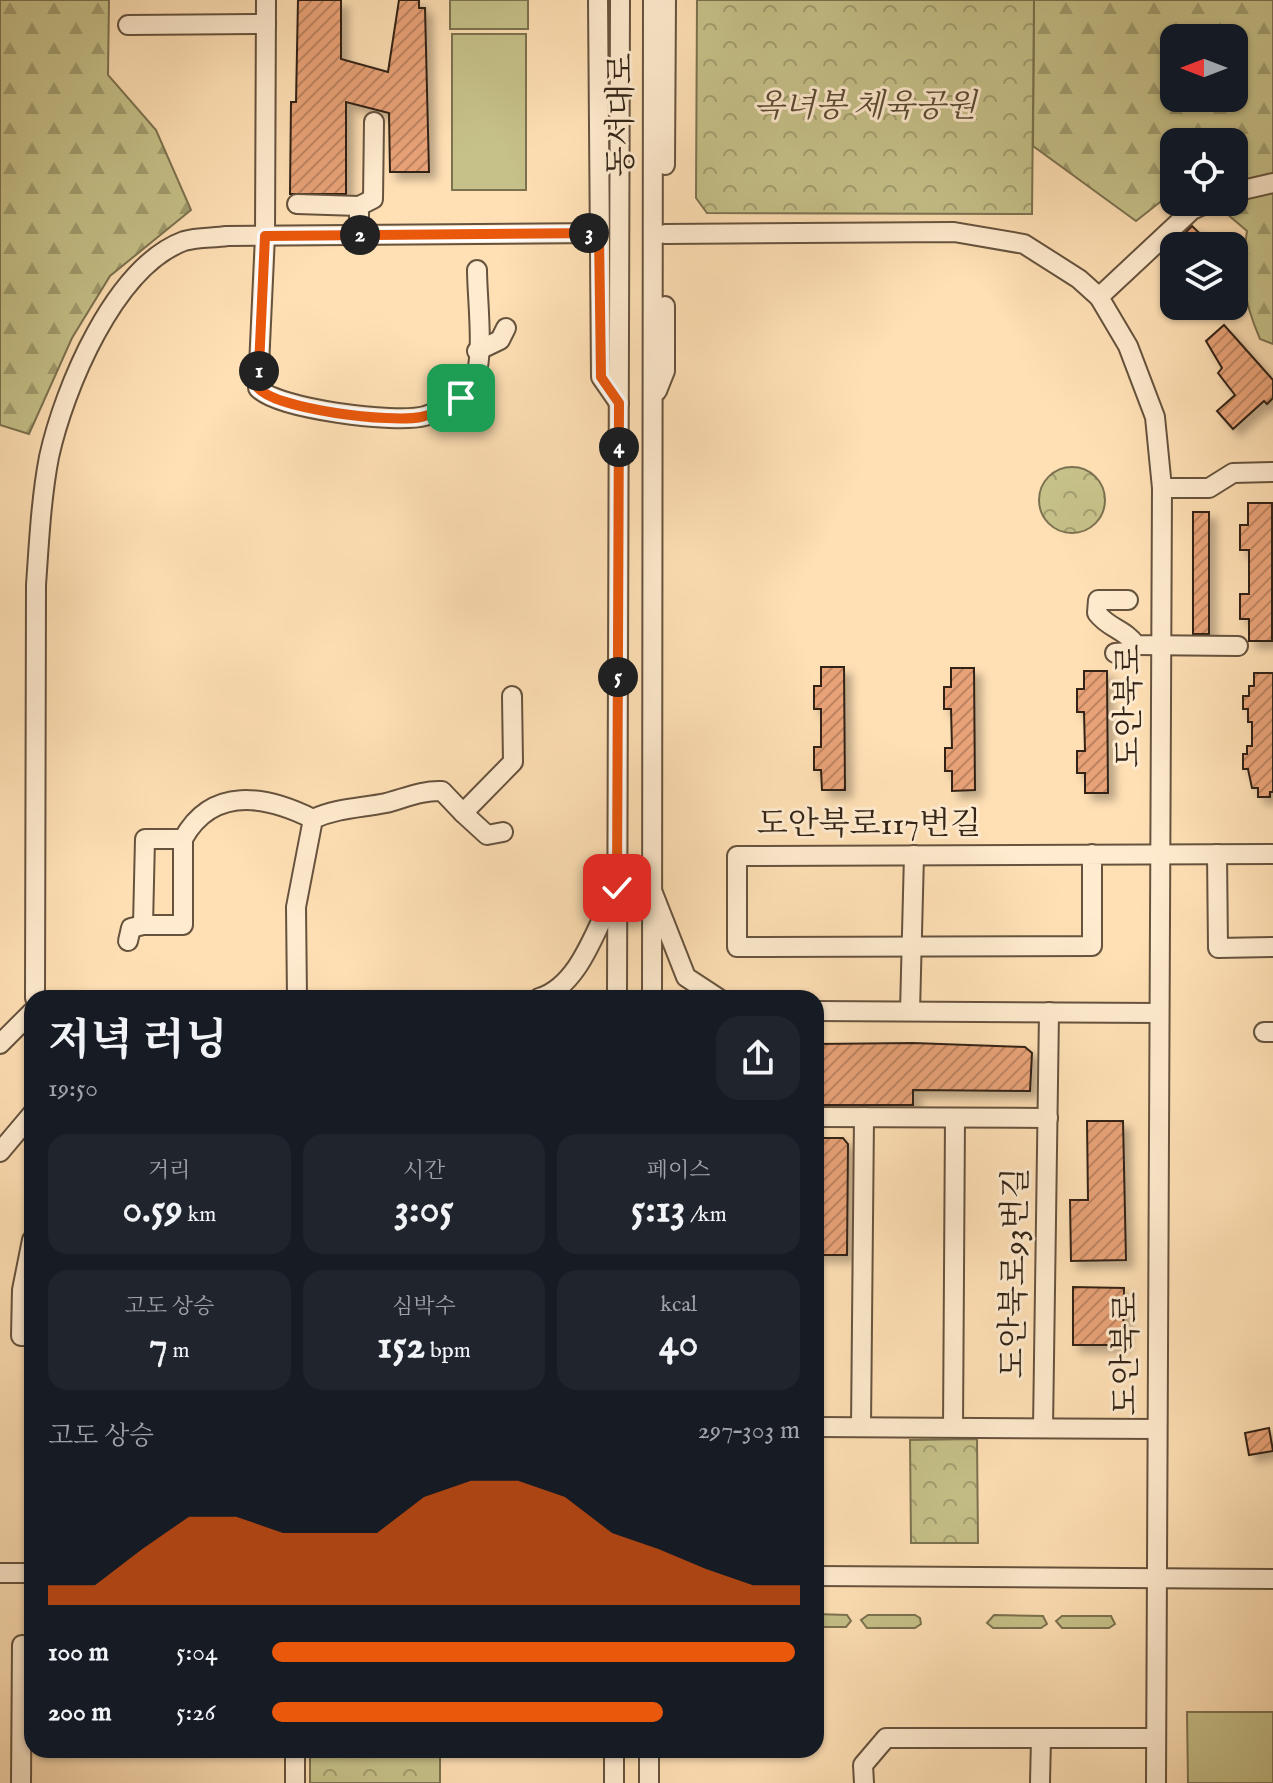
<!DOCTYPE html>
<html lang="ko">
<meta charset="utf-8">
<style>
:root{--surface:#171b24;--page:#20242c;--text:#f1f3f6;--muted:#9ea1a6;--accent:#ea580c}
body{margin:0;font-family:"IM FELL English","Noto Serif KR",serif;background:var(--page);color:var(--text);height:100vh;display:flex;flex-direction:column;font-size:30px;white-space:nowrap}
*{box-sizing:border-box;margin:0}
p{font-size:26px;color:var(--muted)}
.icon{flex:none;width:44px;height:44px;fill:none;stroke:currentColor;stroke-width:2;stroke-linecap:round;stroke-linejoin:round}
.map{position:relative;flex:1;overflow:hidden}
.panel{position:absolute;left:24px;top:990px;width:800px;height:768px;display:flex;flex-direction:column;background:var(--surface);border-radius:24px;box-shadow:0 2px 6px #0004}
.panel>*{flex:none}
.needle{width:52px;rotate:270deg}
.tools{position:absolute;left:1160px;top:24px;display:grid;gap:16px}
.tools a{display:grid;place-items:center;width:88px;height:88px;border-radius:16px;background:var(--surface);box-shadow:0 2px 6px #0004;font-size:40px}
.pin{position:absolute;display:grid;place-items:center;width:68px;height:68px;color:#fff;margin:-34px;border-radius:16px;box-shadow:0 4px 12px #0006}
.km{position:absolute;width:40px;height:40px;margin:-20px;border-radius:50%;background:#222;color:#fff;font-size:22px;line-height:40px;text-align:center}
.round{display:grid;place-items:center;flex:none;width:84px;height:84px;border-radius:24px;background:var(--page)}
.overview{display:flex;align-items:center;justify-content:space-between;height:136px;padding:0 24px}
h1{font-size:44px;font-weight:700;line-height:60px}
.metrics{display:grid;grid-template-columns:repeat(3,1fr);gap:12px;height:136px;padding:8px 24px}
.metrics div{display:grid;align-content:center;border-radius:20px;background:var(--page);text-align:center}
.metrics b{font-size:40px;font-weight:700}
.metrics small{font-size:22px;font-weight:400}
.metrics p{font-size:22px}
.chart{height:224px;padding:16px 24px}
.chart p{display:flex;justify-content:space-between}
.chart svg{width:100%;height:144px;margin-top:8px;fill:var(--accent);opacity:.7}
ul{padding:0 24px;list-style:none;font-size:26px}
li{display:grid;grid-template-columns:128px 96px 1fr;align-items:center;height:60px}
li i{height:20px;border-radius:10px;background:var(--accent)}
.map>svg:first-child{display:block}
.grass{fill:#c6c189;stroke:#7c7250;stroke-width:2}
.forest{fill:url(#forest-firs);stroke:#7c7250;stroke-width:2;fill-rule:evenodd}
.park{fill:url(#park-crowns);stroke:#7c7250;stroke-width:2}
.building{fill:url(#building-hatch);stroke:#332417;stroke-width:2;filter:url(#shadow)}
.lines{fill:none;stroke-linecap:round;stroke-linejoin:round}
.minor-casing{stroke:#66533e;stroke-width:22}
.minor{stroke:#ffebcf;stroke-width:18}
.route-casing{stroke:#fff;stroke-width:16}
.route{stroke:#ea580c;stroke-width:10}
.labels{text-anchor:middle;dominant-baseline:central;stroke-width:6;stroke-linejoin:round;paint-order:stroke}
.park-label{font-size:32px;font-style:italic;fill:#584b34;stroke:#ffebcf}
.street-label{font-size:32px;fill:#332417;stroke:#ffebcf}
</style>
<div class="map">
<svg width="1273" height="1783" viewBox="0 0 1273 1783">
<defs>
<pattern id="forest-firs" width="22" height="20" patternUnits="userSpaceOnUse" patternTransform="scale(2)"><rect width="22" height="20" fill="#c6c189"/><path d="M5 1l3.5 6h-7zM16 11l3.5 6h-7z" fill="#a19d6f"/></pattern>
<pattern id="park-crowns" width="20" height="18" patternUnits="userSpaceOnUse" patternTransform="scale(2)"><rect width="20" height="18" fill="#c6c189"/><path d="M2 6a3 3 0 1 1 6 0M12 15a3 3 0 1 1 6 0" fill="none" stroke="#a19d6f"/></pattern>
<pattern id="building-hatch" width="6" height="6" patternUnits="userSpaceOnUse" patternTransform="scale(2)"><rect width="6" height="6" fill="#e8a277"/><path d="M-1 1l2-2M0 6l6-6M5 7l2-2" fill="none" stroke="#bd8461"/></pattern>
<filter id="shadow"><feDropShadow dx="7" dy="7" stdDeviation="4" flood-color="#0004"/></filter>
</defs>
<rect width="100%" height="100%" fill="#ffe0b5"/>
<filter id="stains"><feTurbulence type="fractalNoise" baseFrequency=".0025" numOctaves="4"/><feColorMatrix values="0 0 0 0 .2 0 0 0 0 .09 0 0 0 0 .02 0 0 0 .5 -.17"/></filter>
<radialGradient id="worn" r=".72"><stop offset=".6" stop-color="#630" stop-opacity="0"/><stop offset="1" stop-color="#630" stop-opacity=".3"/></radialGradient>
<g class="grass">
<rect x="450" y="0" width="78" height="29"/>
<rect x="452" y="34" width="74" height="156"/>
<path d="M 816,1614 L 847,1615 L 851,1621 L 846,1627 L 816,1627 Z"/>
<path d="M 868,1615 L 915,1615 L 920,1618 L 921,1624 L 915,1628 L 867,1628 L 861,1620 Z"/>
<path d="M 994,1615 L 1043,1616 L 1047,1624 L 1041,1628 L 993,1628 L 987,1623 Z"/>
<path d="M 1062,1616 L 1111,1616 L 1115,1624 L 1109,1628 L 1062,1628 L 1056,1621 Z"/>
<path d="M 1187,1712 L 1273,1712 L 1273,1783 L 1188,1783 Z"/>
</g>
<g class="forest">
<path d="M 0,0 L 109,0 L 108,75 L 156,130 L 191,210 L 110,276 L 72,338 L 29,434 L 0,425 Z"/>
<path d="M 1034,0 L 1273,0 L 1273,344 L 1260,339 C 1242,297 1240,275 1247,231 L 1213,202 L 1234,202 L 1234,142 L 1174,142 L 1174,191 L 1136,221 L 1033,146 ZM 1174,38 L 1234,38 L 1234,98 L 1174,98 Z"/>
</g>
<g class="park">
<path d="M 697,0 L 1034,0 L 1032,214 L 707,213 L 696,198 Z"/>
<circle cx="1072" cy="500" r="33"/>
<path d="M 977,1439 L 978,1543 L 911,1543 L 910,1440 Z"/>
<rect x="310" y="1750" width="130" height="33"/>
</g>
<g class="building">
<path d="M 298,0 L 341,0 L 341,59 L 388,72 L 399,0 L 419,0 L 419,8 L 425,8 L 429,172 L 390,172 L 389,113 L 346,102 L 346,194 L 290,194 L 291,102 L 296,102 Z"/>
<path d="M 1192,226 L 1213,246 L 1172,246 Z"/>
<path d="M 1224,325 L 1273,380 L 1273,398 L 1267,404 L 1264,401 L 1233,429 L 1217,411 L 1235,395 L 1218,373 L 1222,368 L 1206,341 Z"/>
<path d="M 1248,503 L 1272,503 L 1272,641 L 1249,641 L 1249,619 L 1240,619 L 1240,594 L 1249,594 L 1249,550 L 1240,550 L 1240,525 L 1248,525 Z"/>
<rect x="1193" y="512" width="16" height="122"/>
<path d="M 821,667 L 844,667 L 845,790 L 822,790 L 821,770 L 814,770 L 814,747 L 821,747 L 821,709 L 814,709 L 814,686 L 821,686 Z"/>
<path d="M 951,668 L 974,668 L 975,790 L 952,791 L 952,771 L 945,771 L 945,748 L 952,748 L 951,709 L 944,709 L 944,687 L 951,687 Z"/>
<path d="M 1084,671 L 1107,671 L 1108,793 L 1085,793 L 1085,773 L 1077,773 L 1077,751 L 1085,751 L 1084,712 L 1077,712 L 1077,689 L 1084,689 Z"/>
<path d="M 1254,673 L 1273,673 L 1273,792 L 1270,792 L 1270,797 L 1258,797 L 1258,788 L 1252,788 L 1248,769 L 1243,769 L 1243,754 L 1247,754 L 1247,746 L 1252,746 L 1252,722 L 1248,722 L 1248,709 L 1243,709 L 1243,696 L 1249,696 L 1249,686 L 1254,686 Z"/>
<path d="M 913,1043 L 1025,1047 L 1032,1053 L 1030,1091 L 913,1090 L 913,1105 L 816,1105 L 816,1044 Z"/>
<path d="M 1087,1121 L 1123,1121 L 1126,1260 L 1071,1261 L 1070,1200 L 1088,1200 Z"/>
<path d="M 816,1138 L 843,1138 L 848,1144 L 847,1255 L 816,1255 Z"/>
<path d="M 1073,1287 L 1124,1288 L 1123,1345 L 1073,1345 Z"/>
<path d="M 1269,1428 L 1273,1451 L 1249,1455 L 1245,1433 Z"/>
</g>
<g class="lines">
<g class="minor-casing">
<g id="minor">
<path d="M 266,0 L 265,236 L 258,388 C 277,409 396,424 425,416 C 443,410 465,399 474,381 C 485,357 477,298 477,270"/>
<path d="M 598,0 L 601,377 L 619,403"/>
<path d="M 128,25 L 266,24"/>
<path d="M 665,165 L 666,0"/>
<path d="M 1234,192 L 1273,183"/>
<path d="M 297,204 L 359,206"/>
<path d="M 665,234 L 954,232 L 1024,244 L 1079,279 L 1099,297 L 1128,346 L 1155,417 L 1162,488 L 1156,1783"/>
<path d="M 359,235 L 359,206 L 373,199 L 374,122"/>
<path d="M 1099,297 L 1192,210 L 1210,202"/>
<path d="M 477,351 L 500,340 L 506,328"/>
<path d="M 657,391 L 665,371 L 665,306"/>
<path d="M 1162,488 L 1209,488 L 1233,473 L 1273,472"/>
<path d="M 1128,600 L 1098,600 L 1097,613 C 1109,629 1125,629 1136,645 L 1238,646"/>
<path d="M 1115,653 L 1128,652 L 1136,645"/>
<path d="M 463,813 L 487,835 L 503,832"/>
<path d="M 183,839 L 183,925 L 143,925 L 145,839 L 183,839 C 212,786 265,795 313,819"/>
<path d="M 1092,854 L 1092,946 L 737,947 L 737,856 L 1273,854"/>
<path d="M 1217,854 L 1218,948 L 1273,947"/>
<path d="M 653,893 L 686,977 L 718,998"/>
<path d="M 128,941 L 131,928 L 143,925"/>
<path d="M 35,998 L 36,585 C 39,543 41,499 49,457 C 64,389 114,267 184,241 C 197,237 213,238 227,236 L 599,233"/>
<path d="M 297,998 L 296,907 L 313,819 C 337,808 361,808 386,803 C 405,798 423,790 442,791 L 463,813 L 513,762 L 512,696"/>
<path d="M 539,998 C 580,986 596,927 616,890"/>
<path d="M 617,998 L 620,0"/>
<path d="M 652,998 L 653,0"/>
<path d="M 816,1011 L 1159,1013"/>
<path d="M 910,1011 L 914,855"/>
<path d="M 1264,1032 L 1273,1032"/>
<path d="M 0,1044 L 32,1012"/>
<path d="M 816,1117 L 1048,1118"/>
<path d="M 0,1152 L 32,1114"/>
<path d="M 32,1240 L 22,1290 L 21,1336 L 32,1336"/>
<path d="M 816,1427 L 1157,1429"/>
<path d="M 861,1427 L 864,1117"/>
<path d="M 953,1427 L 955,1118"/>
<path d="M 1043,1428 L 1049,1012"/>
<path d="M 0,1573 L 32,1573"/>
<path d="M 816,1576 L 1273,1579"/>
<path d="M 21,1783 L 22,1645 L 32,1646"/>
<path d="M 295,1783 L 295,1750"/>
<path d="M 614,1783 L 614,1750"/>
<path d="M 649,1783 L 649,1750"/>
<path d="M 864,1783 L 863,1765 L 886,1738 L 1156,1738"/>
<path d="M 1040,1783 L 1041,1738"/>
</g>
</g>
<use href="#minor" class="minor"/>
</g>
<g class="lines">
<g class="route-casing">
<path id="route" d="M 461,398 C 448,405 436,414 421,417 C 391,423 278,410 258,388 L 265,236 L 599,233 L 601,377 L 619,403 L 617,888"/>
</g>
<use href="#route" class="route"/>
</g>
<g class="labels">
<g class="park-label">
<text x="865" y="107">옥녀봉 체육공원</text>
</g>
<g class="street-label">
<text transform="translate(622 115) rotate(-90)">동서대로</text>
<text transform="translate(1130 706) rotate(-90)">도안북로</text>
<text x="869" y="825">도안북로117번길</text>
<text transform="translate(1016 1273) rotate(-89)">도안북로93번길</text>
<text transform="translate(1127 1354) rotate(-90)">도안북로</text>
</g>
</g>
<rect width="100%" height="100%" filter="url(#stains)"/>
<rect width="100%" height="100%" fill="url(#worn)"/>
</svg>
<div class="tools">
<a><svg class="needle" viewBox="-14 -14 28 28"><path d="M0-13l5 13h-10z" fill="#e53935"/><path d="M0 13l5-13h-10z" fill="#9ea1a6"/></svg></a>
<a><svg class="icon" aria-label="locate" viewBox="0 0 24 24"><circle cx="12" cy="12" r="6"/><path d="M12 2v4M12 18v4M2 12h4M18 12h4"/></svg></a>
<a><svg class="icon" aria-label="layers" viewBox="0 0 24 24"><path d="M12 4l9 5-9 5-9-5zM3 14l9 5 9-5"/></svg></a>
</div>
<div class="pin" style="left:461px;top:398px;background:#1e9e55"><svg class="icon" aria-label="arrive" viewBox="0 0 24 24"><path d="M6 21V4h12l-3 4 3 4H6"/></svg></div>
<div class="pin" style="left:617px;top:888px;background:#d93025"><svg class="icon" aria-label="check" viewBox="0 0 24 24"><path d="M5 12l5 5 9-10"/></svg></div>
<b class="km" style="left:259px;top:371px">1</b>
<b class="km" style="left:360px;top:235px">2</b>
<b class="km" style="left:589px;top:233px">3</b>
<b class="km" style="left:619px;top:447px">4</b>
<b class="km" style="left:618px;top:677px">5</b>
<section class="panel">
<div class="overview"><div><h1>저녁 러닝</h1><p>19:50</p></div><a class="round"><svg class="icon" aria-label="share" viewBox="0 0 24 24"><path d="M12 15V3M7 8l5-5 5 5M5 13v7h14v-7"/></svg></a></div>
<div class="metrics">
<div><p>거리</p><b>0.59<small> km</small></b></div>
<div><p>시간</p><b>3:05</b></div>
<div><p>페이스</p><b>5:13<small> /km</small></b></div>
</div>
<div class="metrics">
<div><p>고도 상승</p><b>7<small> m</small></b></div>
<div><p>심박수</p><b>152<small> bpm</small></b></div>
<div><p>kcal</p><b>40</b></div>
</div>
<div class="chart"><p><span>고도 상승</span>297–303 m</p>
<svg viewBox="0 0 160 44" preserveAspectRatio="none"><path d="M0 44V38L10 38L20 27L30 17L40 17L50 22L60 22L70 22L80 11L90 6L100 6L110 11L120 22L130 27L140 33L150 38L160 38V44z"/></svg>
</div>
<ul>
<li><b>100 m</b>5:04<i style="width:99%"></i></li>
<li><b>200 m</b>5:26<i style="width:74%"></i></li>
</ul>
</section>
</div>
